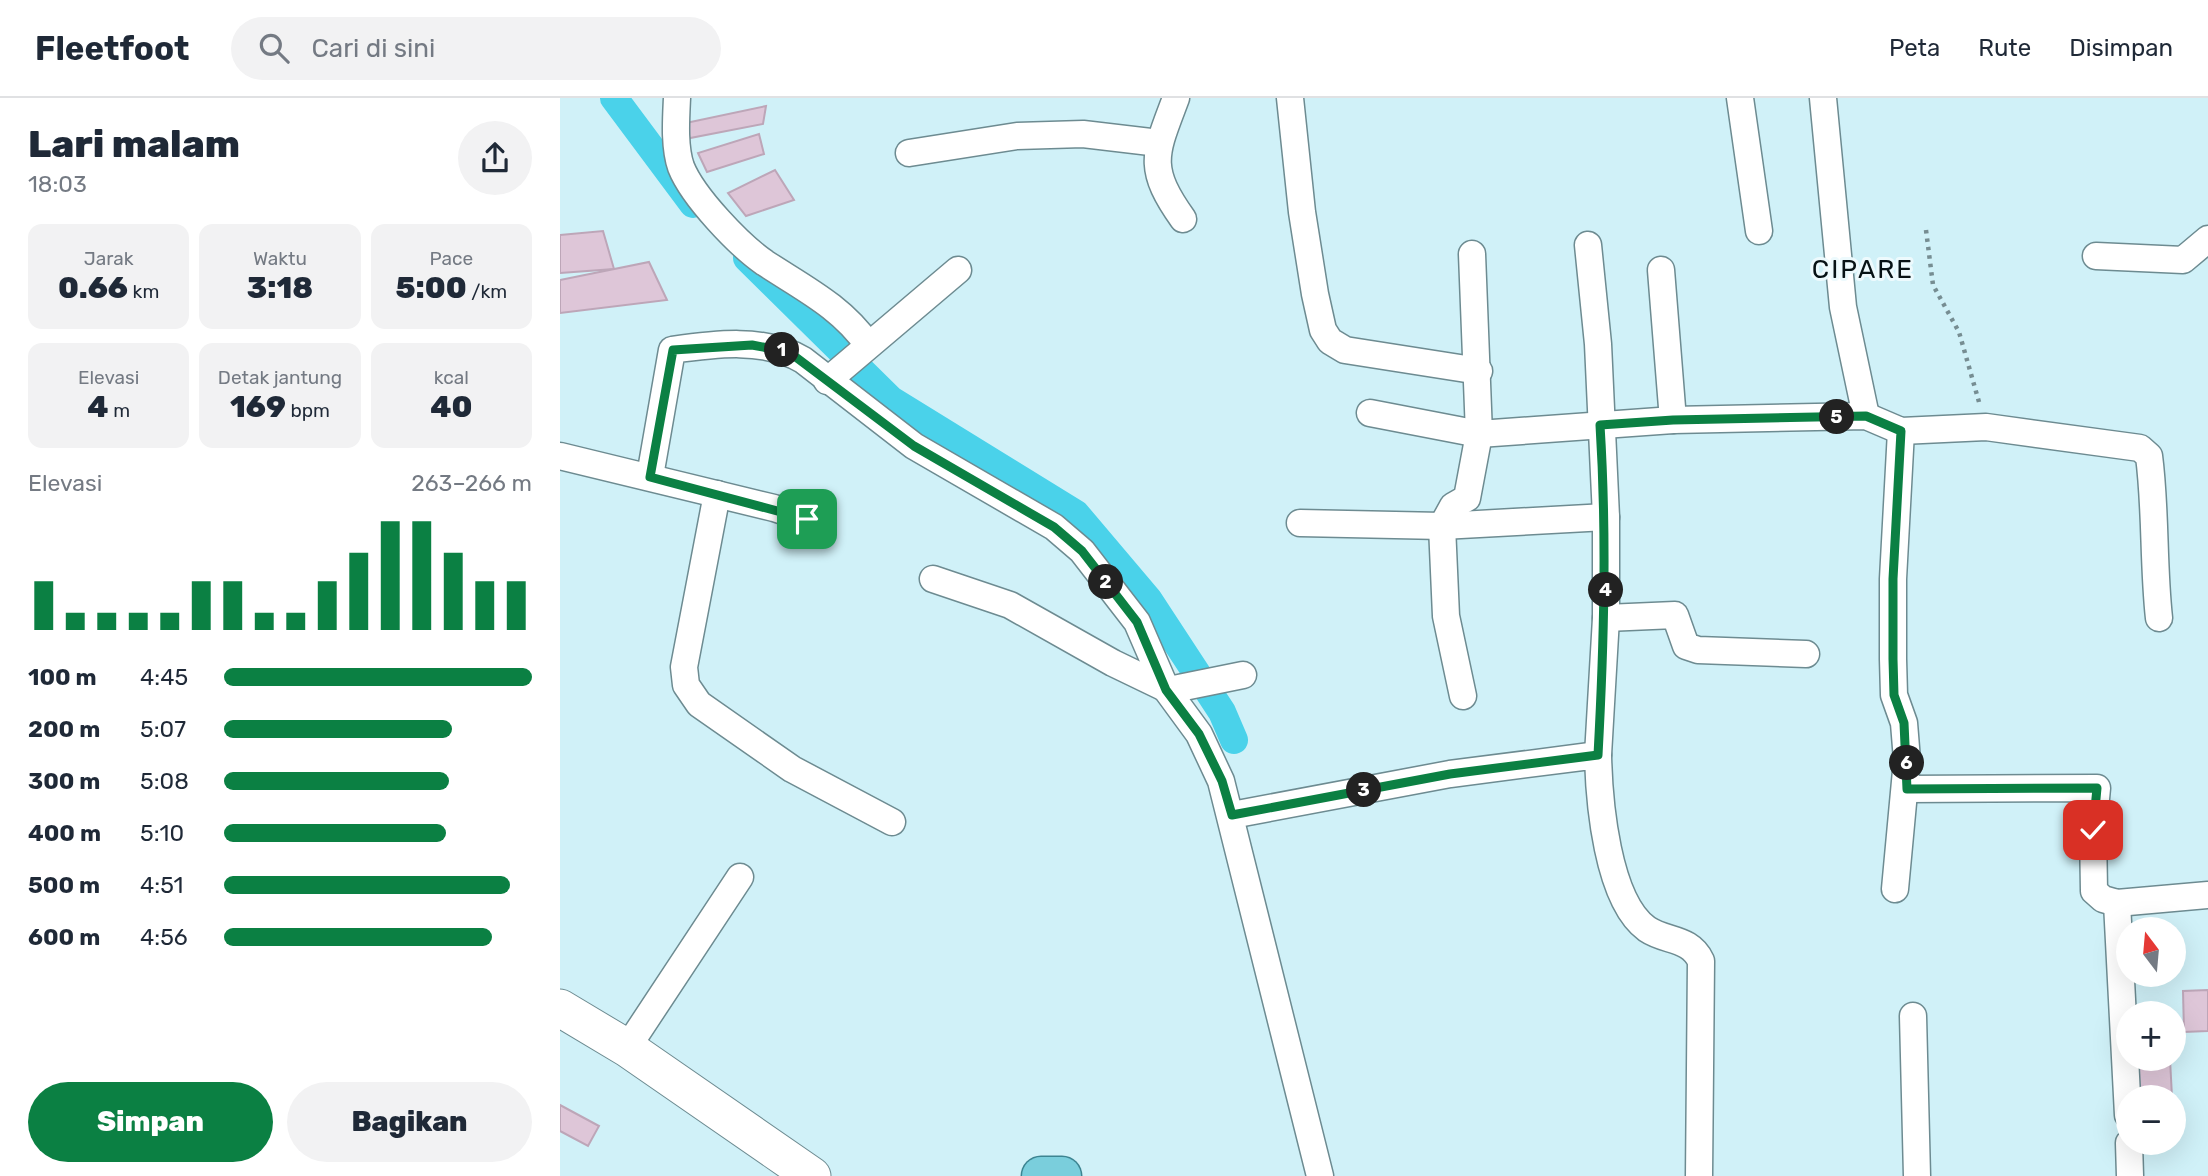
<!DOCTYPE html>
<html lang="id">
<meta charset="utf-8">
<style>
:root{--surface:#fff;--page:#f2f2f3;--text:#1f2937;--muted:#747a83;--line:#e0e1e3;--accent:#0b8043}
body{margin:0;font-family:Rubik,sans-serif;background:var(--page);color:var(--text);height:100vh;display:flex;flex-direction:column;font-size:26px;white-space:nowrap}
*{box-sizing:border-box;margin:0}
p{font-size:23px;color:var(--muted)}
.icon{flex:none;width:38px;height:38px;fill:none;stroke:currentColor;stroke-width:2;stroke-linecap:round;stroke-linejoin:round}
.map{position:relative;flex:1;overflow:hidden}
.sheet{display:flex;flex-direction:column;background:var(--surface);width:560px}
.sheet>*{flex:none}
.needle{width:46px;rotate:344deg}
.controls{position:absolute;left:1556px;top:819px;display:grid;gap:14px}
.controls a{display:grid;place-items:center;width:70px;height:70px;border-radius:50%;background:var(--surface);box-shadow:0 7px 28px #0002;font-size:35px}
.pin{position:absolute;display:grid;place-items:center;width:60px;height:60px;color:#fff;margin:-30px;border-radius:14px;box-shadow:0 4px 10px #0006}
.km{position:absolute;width:35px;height:35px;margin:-18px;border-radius:50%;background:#222;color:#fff;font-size:19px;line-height:35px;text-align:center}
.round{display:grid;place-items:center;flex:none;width:74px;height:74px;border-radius:37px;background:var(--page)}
.overview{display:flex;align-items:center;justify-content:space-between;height:119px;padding:0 28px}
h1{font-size:38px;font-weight:800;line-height:52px}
.stats{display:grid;grid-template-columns:repeat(3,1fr);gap:10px;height:119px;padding:7px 28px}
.stats div{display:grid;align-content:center;border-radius:14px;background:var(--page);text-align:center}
.stats b{font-size:30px;font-weight:800}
.stats small{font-size:19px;font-weight:400}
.stats p{font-size:19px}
.chart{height:196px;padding:14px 28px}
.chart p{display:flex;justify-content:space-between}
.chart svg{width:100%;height:126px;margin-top:7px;stroke:var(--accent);stroke-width:6}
.action{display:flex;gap:14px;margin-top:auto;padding:14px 28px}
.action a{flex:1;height:80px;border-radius:42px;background:var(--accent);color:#fff;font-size:28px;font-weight:800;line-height:80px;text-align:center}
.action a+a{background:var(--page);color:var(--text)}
ul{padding:0 28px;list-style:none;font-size:23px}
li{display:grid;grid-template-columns:112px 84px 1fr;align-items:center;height:52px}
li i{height:18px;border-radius:9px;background:var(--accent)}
header{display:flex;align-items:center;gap:42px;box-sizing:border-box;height:98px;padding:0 35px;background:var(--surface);border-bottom:2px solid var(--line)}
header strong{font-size:33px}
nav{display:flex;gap:38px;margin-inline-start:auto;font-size:24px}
.search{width:490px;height:63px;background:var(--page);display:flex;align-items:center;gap:18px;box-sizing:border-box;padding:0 24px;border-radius:38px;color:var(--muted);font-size:26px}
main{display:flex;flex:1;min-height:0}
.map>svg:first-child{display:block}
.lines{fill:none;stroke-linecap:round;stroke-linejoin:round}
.canal{stroke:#4ad2ea;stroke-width:28}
.building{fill:#dec6d8;stroke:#bda6b8;stroke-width:2}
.minor-casing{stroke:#6d8b91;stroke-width:29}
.secondary-casing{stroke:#6d8b91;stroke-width:39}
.trunk-casing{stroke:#3c8491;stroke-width:41}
.path{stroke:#768d92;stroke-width:4.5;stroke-dasharray:3.5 5;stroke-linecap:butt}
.minor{stroke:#fff;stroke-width:26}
.secondary{stroke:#fff;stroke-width:37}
.trunk{stroke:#7acedc;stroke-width:38}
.route-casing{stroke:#fff;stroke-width:14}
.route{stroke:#0b8043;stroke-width:9}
.labels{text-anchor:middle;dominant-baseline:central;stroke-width:6;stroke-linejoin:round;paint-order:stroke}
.quarter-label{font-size:26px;letter-spacing:2px;fill:#071215;stroke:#edfafd}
</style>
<header>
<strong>Fleetfoot</strong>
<div class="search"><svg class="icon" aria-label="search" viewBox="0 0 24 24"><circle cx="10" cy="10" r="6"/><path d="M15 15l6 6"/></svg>Cari di sini</div>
<nav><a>Peta</a><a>Rute</a><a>Disimpan</a></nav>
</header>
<main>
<section class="sheet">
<div class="overview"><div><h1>Lari malam</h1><p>18:03</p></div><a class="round"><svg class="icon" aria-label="share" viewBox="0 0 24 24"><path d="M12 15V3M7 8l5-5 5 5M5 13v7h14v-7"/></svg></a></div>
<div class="stats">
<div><p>Jarak</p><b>0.66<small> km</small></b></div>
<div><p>Waktu</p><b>3:18</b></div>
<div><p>Pace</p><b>5:00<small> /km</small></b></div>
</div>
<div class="stats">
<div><p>Elevasi</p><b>4<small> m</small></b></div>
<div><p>Detak jantung</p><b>169<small> bpm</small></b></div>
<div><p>kcal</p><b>40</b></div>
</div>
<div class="chart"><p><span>Elevasi</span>263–266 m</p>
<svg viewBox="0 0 160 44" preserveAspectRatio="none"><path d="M5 44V27M15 44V38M25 44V38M35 44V38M45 44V38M55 44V27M65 44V27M75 44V38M85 44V38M95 44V27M105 44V17M115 44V6M125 44V6M135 44V17M145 44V27M155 44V27"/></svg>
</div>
<ul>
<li><b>100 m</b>4:45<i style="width:100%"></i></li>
<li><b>200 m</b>5:07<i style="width:74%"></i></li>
<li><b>300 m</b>5:08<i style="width:73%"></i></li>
<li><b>400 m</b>5:10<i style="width:72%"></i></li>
<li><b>500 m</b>4:51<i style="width:93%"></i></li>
<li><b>600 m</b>4:56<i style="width:87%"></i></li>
</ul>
<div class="action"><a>Simpan</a><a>Bagikan</a></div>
</section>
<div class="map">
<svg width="1648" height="1078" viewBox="0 0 1648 1078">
<rect width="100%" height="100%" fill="#d0f1f8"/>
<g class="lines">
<g class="canal">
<path d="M 54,0 L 133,106"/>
<path d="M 187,160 L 331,302 L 516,416 L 588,501 L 662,614 L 674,642"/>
</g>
</g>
<g class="building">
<path d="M 206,8 L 203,26 L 125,41 L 121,26 Z"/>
<path d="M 199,36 L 204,56 L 147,74 L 138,55 Z"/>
<path d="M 215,72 L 234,102 L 186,118 L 168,95 Z"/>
<path d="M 43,133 L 54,171 L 0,175 L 0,137 Z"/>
<path d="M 89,164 L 107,202 L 0,215 L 0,182 Z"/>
<path d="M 1648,892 L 1648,933 L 1624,934 L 1623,893 Z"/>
<path d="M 1572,961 L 1610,961 L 1612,999 L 1574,999 Z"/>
<path d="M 0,1007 L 39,1028 L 28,1048 L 0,1033 Z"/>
</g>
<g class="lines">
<g class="minor-casing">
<g id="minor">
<path d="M 117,0 C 116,21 114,49 121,69 C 133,99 179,147 205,165 C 243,190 282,209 308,247"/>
<path d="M 616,0 C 595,56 586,69 623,121"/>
<path d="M 730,0 L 742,114 L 755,196 L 763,232 L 770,243 L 785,252 L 919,273"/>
<path d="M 1180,0 L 1199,133"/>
<path d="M 1263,0 L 1283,209 L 1306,318"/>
<path d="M 349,55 L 457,38 L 523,36 L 599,45"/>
<path d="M 1028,147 L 1038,246 L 1046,419 L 1046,520 L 1038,657"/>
<path d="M 1536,158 L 1623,162 L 1648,141"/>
<path d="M 1101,172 L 1113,322"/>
<path d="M 267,283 L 398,172"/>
<path d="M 810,315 L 919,336 L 1113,322 L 1306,318 L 1341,333 L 1426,329 L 1580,350 L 1589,358 C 1596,411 1593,466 1599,520"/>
<path d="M 0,358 L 214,410 L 247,421"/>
<path d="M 90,378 L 112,252 C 155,246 204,239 243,262 L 354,348 L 494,429 L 522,453 L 577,524 L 606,591 L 639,636 L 661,683 L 760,1078"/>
<path d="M 157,396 L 124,569 L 126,587 L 139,606 L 232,671 L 332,724"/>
<path d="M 740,425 L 882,428 L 1046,419"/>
<path d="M 373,481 L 450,507 L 553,565 L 609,592 L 683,577"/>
<path d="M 1046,520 L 1115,517 L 1126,548 L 1138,552 L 1246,556"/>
<path d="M 903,598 L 886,518 L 882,428 L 893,408 L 907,400 L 919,336 L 912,156"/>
<path d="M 1347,691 L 1537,690 L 1533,732 L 1534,793 L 1543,801 L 1557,805 L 1648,797"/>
<path d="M 672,717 L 890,676 L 1038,657 C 1039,703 1047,802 1087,831 C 1106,844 1130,839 1141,863 L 1139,1078"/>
<path d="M 1335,791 L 1347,662 L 1344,625 L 1334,597 L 1333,561 L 1333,481 L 1341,333"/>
<path d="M 1557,805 L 1568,1017"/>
<path d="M 1353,918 L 1357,1078"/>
<path d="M 67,950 L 180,779"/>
<path d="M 1569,1045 L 1570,1078"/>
</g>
</g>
<g class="secondary-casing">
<path id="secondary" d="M 0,910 L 67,950 L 252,1078"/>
</g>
<g class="trunk-casing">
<path id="trunk" d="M 481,1078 L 502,1078"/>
</g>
<path class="path" d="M 1366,132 L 1373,187 L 1399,234 L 1419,304"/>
<use href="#minor" class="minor"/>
<use href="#secondary" class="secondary"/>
<use href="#trunk" class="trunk"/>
</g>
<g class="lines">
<g class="route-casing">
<path id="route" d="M 247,421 L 90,379 L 113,252 L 192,247 L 229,254 L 354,348 L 494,429 L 522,453 L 577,524 L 606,592 L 639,636 L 662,683 L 672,717 L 890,676 L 1038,657 C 1044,546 1047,438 1040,327 L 1113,322 L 1306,318 L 1341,333 L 1333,481 L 1333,561 L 1334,597 L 1344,625 L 1347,691 L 1537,690 L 1533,732"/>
</g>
<use href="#route" class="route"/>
</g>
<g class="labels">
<g class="quarter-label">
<text x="1303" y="171">CIPARE</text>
</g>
</g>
</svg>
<div class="controls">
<a><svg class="needle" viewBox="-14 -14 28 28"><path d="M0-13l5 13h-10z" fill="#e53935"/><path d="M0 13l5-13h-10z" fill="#747a83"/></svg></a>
<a>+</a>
<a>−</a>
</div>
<div class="pin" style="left:247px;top:421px;background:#1e9e55"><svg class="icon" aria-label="arrive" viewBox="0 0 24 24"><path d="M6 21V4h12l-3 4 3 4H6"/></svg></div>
<div class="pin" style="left:1533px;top:732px;background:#d93025"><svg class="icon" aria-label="check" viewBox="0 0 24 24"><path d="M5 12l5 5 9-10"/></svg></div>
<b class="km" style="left:222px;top:252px">1</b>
<b class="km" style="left:546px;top:484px">2</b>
<b class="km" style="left:804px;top:692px">3</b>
<b class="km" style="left:1046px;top:492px">4</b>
<b class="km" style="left:1277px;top:319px">5</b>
<b class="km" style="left:1347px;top:665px">6</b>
</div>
</main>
